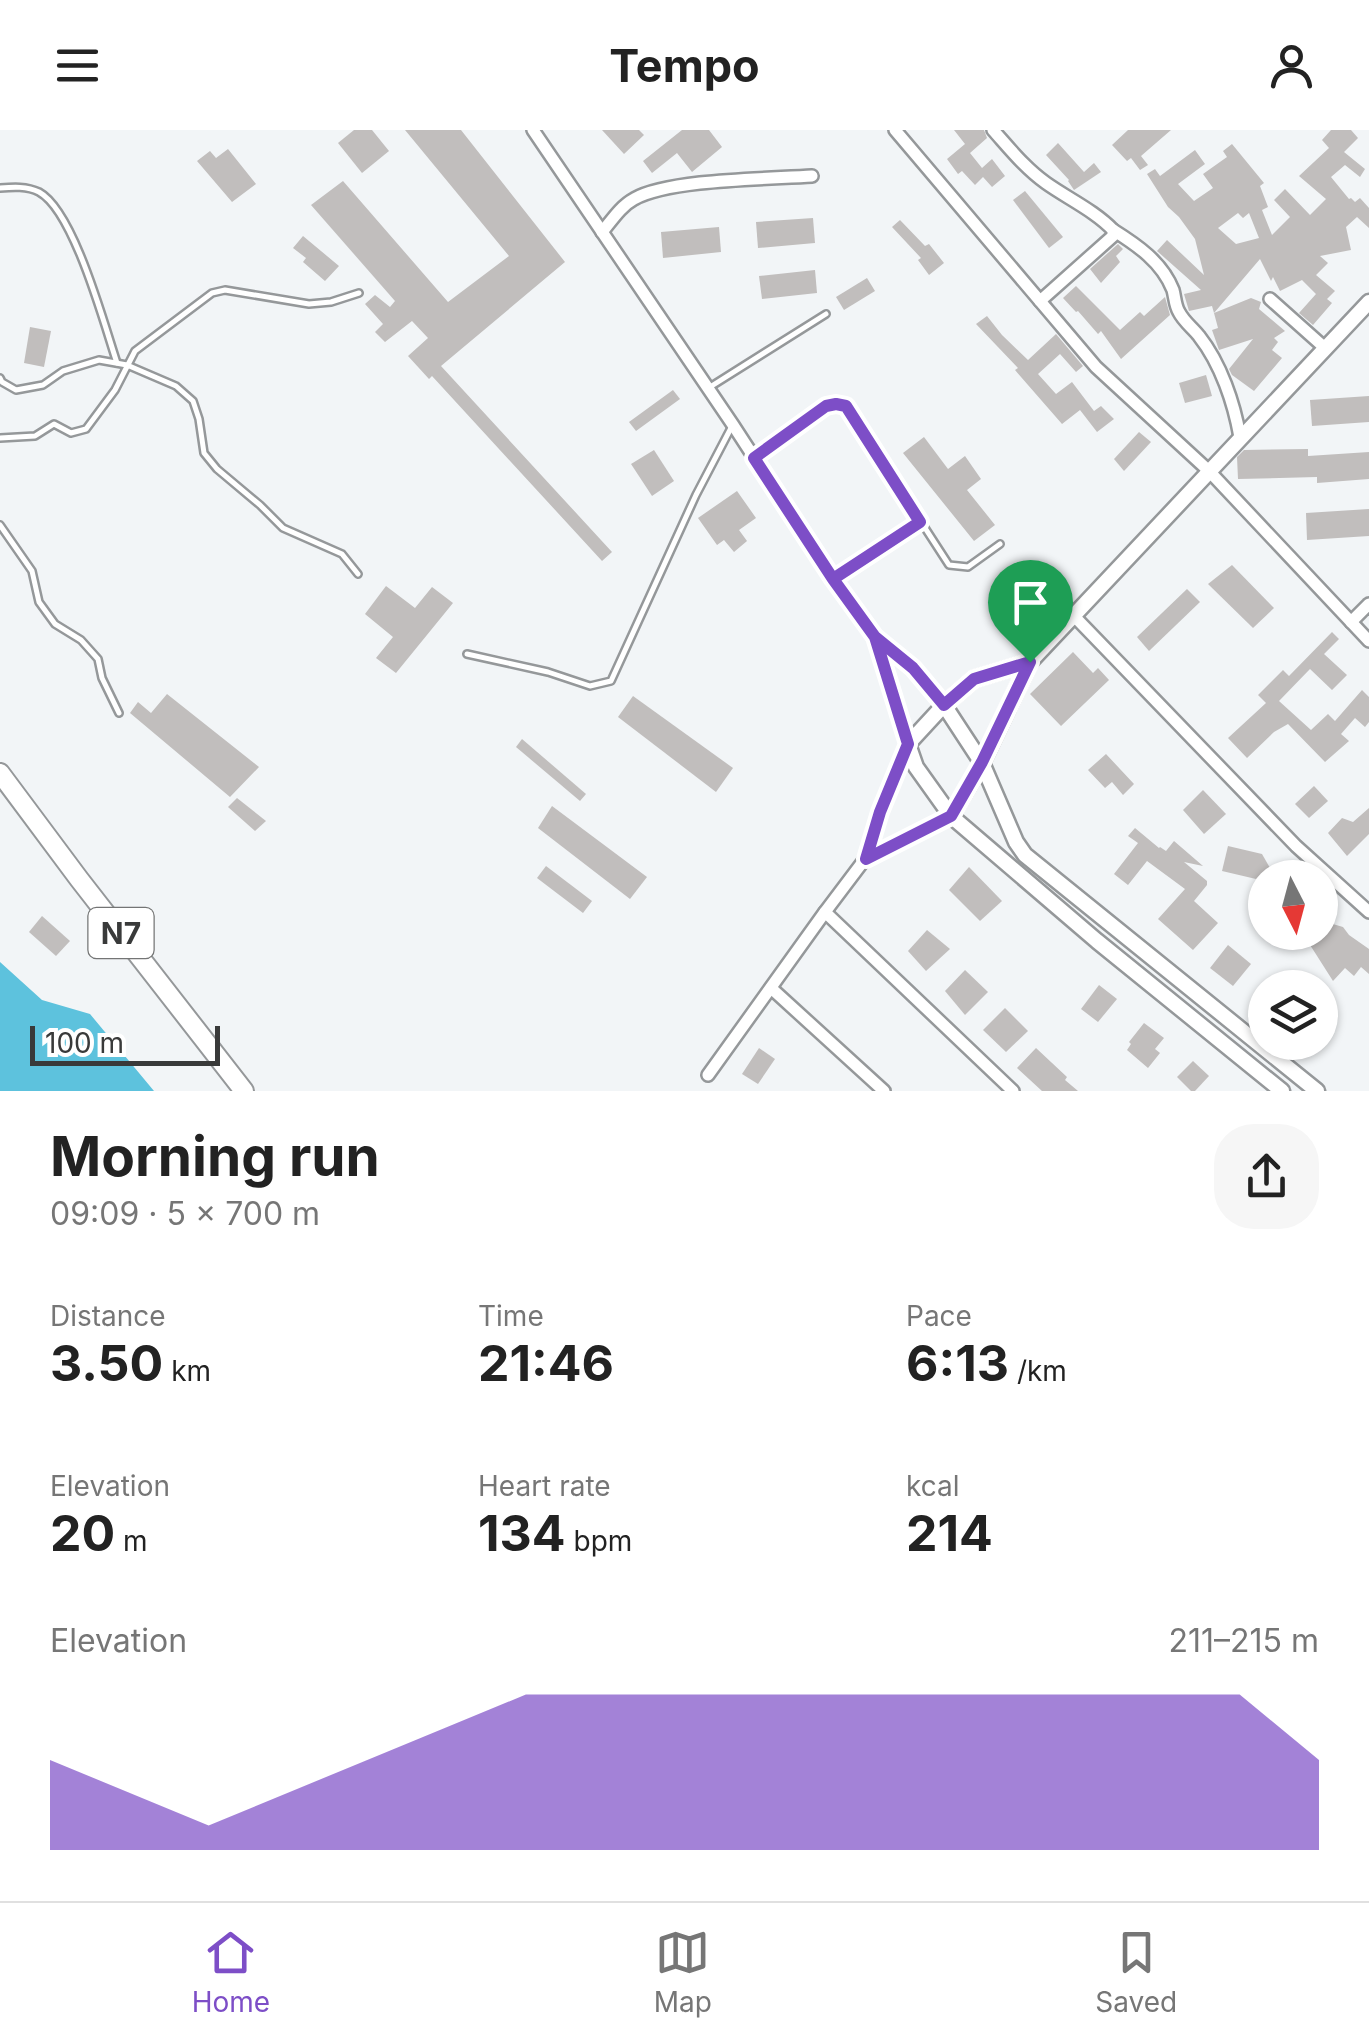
<!DOCTYPE html>
<meta charset="utf-8">
<style>
:root{--surface:#fff;--page:#f6f6f6;--text:#222;--muted:#767676;--line:#e0e0e0;--accent:#7d4ec7}
body{margin:0;font-family:Inter,sans-serif;background:var(--page);color:var(--text);height:100vh;display:flex;flex-direction:column;font-size:38px;white-space:nowrap}
*{box-sizing:border-box;margin:0}
p{font-size:32px;color:var(--muted)}
.icon{flex:none;width:55px;height:55px;fill:none;stroke:currentColor;stroke-width:2;stroke-linecap:round;stroke-linejoin:round}
.map{position:relative;height:961px;overflow:hidden}
.drawer{display:flex;flex-direction:column;background:var(--surface);flex:1}
.drawer>*{flex:none}
.needle{width:65px;rotate:174deg}
.controls{position:absolute;left:1248px;top:730px;display:grid;gap:20px}
.controls a{display:grid;place-items:center;width:90px;height:90px;border-radius:50%;background:var(--surface);box-shadow:0 2px 8px #0004;font-size:50px}
.scale{position:absolute;left:30px;bottom:25px;width:190px;box-sizing:border-box;padding-left:10px;border:5px solid #393a3a;border-top:0;font-size:28px;line-height:35px;white-space:nowrap;color:#393a3a;-webkit-text-stroke:8px #fff;paint-order:stroke}
.pin{position:absolute;display:grid;place-items:center;width:85px;height:85px;color:#fff;margin:-102px -42px;border-radius:50% 50% 50% 0;rotate:-45deg;box-shadow:0 0 10px #0007}
.pin .icon{rotate:45deg}
.round{display:grid;place-items:center;flex:none;width:105px;height:105px;border-radius:40px;background:var(--page)}
.headline{display:flex;align-items:center;justify-content:space-between;height:170px;padding:0 50px}
h1{font-size:55px;font-weight:700;line-height:75px}
.figures{display:grid;grid-template-columns:repeat(3,1fr);gap:15px;height:170px;padding:10px 50px}
.figures div{display:grid;align-content:center}
.figures b{font-size:50px;font-weight:700}
.figures small{font-size:28px;font-weight:400}
.figures p{font-size:28px}
.chart{height:280px;padding:20px 50px}
.chart p{display:flex;justify-content:space-between}
.chart svg{width:100%;height:180px;margin-top:10px;fill:var(--accent);opacity:.7}
header{display:flex;justify-content:space-between;align-items:center;height:130px;padding:0 50px;background:var(--surface);font-size:45px;font-weight:700}
.tab-bar{display:flex;justify-content:space-around;align-items:center;height:140px;border-top:2px solid var(--line);background:var(--surface);font-size:28px;color:var(--muted)}
.tab-bar a{display:grid;justify-items:center;gap:5px}
.tab-bar .selected{color:var(--accent)}
.map>svg:first-child{display:block}
.water{fill:#5dc2dd}
.building{fill:#c1bebd;fill-rule:evenodd}
.lines{fill:none;stroke-linecap:round;stroke-linejoin:round}
.service-casing{stroke:#95989a;stroke-width:10}
.minor-casing{stroke:#95989a;stroke-width:16}
.tertiary-casing{stroke:#95989a;stroke-width:19}
.primary-casing{stroke:#95989a;stroke-width:22}
.service{stroke:#fff;stroke-width:5}
.minor{stroke:#fff;stroke-width:11}
.tertiary{stroke:#fff;stroke-width:14}
.primary{stroke:#fff;stroke-width:18}
.route-casing{stroke:#fff;stroke-width:20}
.route{stroke:#7d4ec7;stroke-width:12}
.labels{text-anchor:middle;dominant-baseline:central;stroke-width:9;stroke-linejoin:round;paint-order:stroke}
.shield{fill:#fff;stroke:#747575;stroke-width:2.5}
.shield-label{font-size:30px;font-weight:bold;fill:#393a3a}
</style>
<header><svg class="icon" aria-label="menu" viewBox="0 0 24 24"><path d="M4 6h16M4 12h16M4 18h16"/></svg>Tempo<svg class="icon" aria-label="person" viewBox="0 0 24 24"><circle cx="12" cy="8" r="4"/><path d="M4 21q1-7 8-7t8 7"/></svg></header>
<div class="map">
<svg width="1369" height="961" viewBox="0 0 1369 961">
<rect width="100%" height="100%" fill="#f2f5f7"/>
<path class="water" d="M 0,832 L 42,870 L 90,884 L 154,961 L 0,961 Z"/>
<g class="building">
<path d="M 354,0 L 372,0 L 389,21 L 362,43 L 338,13 Z"/>
<path d="M 405,0 L 461,0 L 565,132 L 441,236 L 612,422 L 602,431 L 432,246 L 429,249 L 408,226 L 428,208 L 412,191 L 385,212 L 375,202 L 383,194 L 365,174 L 375,165 L 390,177 L 395,171 L 311,75 L 343,51 L 448,172 L 509,126 Z"/>
<path d="M 602,0 L 639,0 L 644,5 L 624,24 Z"/>
<path d="M 682,0 L 709,0 L 722,17 L 692,42 L 677,23 L 652,43 L 643,31 Z"/>
<path d="M 954,0 L 984,0 L 987,8 L 970,23 L 982,38 L 992,29 L 1005,46 L 992,57 L 983,47 L 975,55 L 962,41 L 958,44 L 947,29 L 965,14 Z"/>
<path d="M 1128,0 L 1171,0 L 1141,26 L 1148,35 L 1140,40 L 1131,28 L 1127,31 L 1112,15 Z"/>
<path d="M 1331,0 L 1351,0 L 1358,8 L 1344,22 L 1365,39 L 1360,47 L 1345,35 L 1331,47 L 1349,69 L 1351,68 L 1355,72 L 1360,68 L 1369,78 L 1369,98 L 1357,87 L 1346,97 L 1351,120 L 1320,126 L 1328,133 L 1316,145 L 1335,161 L 1327,169 L 1332,173 L 1313,195 L 1299,183 L 1316,164 L 1302,150 L 1280,161 L 1273,147 L 1271,151 L 1260,129 L 1214,183 L 1212,176 L 1189,181 L 1184,164 L 1201,160 L 1157,121 L 1167,110 L 1204,145 L 1195,109 L 1179,87 L 1168,77 L 1147,44 L 1155,39 L 1160,46 L 1195,20 L 1205,34 L 1178,54 L 1194,71 L 1213,58 L 1203,44 L 1227,27 L 1223,21 L 1232,14 L 1264,53 L 1260,56 L 1268,77 L 1262,80 L 1272,105 L 1290,87 L 1274,70 L 1285,59 L 1310,85 L 1326,69 L 1299,46 L 1329,18 L 1322,10 ZM 1238,83 L 1243,88 L 1249,83 L 1259,108 L 1236,114 L 1218,98 Z"/>
<path d="M 1058,13 L 1084,42 L 1094,33 L 1101,42 L 1074,60 L 1068,51 L 1069,50 L 1046,25 Z"/>
<path d="M 228,19 L 256,54 L 232,72 L 197,31 L 210,21 L 216,28 Z"/>
<path d="M 1025,61 L 1063,107 L 1049,118 L 1013,70 Z"/>
<path d="M 813,88 L 815,113 L 758,118 L 756,92 Z"/>
<path d="M 900,90 L 925,116 L 929,114 L 944,133 L 929,145 L 918,130 L 921,128 L 892,97 Z"/>
<path d="M 719,97 L 721,122 L 663,128 L 661,102 Z"/>
<path d="M 303,106 L 339,136 L 325,151 L 303,132 L 306,128 L 293,118 Z"/>
<path d="M 1118,114 L 1123,119 L 1116,126 L 1120,132 L 1101,153 L 1090,139 Z"/>
<path d="M 815,140 L 817,163 L 762,169 L 759,146 Z"/>
<path d="M 867,148 L 875,161 L 844,180 L 836,167 Z"/>
<path d="M 1076,156 L 1120,200 L 1140,182 L 1144,186 L 1165,167 L 1170,185 L 1121,229 L 1101,201 L 1098,204 L 1078,181 L 1076,182 L 1063,168 Z"/>
<path d="M 1251,168 L 1261,172 L 1259,179 L 1285,201 L 1274,208 L 1278,212 L 1272,220 L 1282,228 L 1254,261 L 1232,245 L 1229,239 L 1253,209 L 1219,220 L 1212,200 L 1218,198 L 1214,183 Z"/>
<path d="M 987,186 L 1002,205 L 1028,230 L 1056,204 L 1083,236 L 1076,242 L 1060,224 L 1038,244 L 1056,264 L 1072,252 L 1094,281 L 1101,276 L 1114,289 L 1097,302 L 1080,280 L 1062,294 L 1015,240 L 1018,238 L 976,194 Z"/>
<path d="M 30,197 L 51,201 L 44,237 L 24,233 Z"/>
<path d="M 1206,245 L 1212,266 L 1185,273 L 1179,253 Z"/>
<path d="M 673,260 L 680,269 L 636,301 L 629,292 Z"/>
<path d="M 1369,266 L 1369,292 L 1312,296 L 1310,270 Z"/>
<path d="M 1139,302 L 1151,312 L 1124,341 L 1114,329 Z"/>
<path d="M 924,307 L 948,339 L 965,326 L 981,349 L 967,360 L 995,395 L 974,411 L 903,323 Z"/>
<path d="M 1308,319 L 1308,326 L 1369,322 L 1369,349 L 1317,353 L 1317,347 L 1238,349 L 1237,327 L 1244,320 Z"/>
<path d="M 654,320 L 674,351 L 652,366 L 631,334 Z"/>
<path d="M 737,361 L 756,388 L 739,400 L 747,411 L 734,422 L 724,410 L 717,415 L 698,388 Z"/>
<path d="M 1369,379 L 1369,406 L 1307,410 L 1306,383 Z"/>
<path d="M 1232,435 L 1274,478 L 1253,498 L 1208,454 Z"/>
<path d="M 1018,440 L 1026,445 L 1037,442 L 1047,458 L 1038,463 L 1039,472 L 1025,481 L 1022,476 L 1003,486 L 993,469 L 1010,456 L 1004,447 Z"/>
<path d="M 386,456 L 415,478 L 432,457 L 453,473 L 396,543 L 376,528 L 393,507 L 365,484 Z"/>
<path d="M 1187,459 L 1200,472 L 1149,521 L 1137,507 Z"/>
<path d="M 1332,502 L 1339,509 L 1324,524 L 1347,545 L 1332,560 L 1310,539 L 1279,571 L 1311,600 L 1328,584 L 1335,591 L 1362,560 L 1369,567 L 1369,592 L 1365,597 L 1355,588 L 1341,604 L 1349,611 L 1325,632 L 1288,594 L 1274,602 L 1247,628 L 1228,608 L 1266,573 L 1258,565 L 1283,540 L 1289,546 Z"/>
<path d="M 1073,522 L 1093,543 L 1098,538 L 1109,550 L 1061,596 L 1030,564 Z"/>
<path d="M 167,564 L 259,637 L 230,667 L 130,583 L 138,572 L 151,583 Z"/>
<path d="M 633,566 L 733,638 L 716,662 L 618,587 Z"/>
<path d="M 522,609 L 586,664 L 580,671 L 516,617 Z"/>
<path d="M 1106,624 L 1134,654 L 1123,665 L 1112,652 L 1105,658 L 1088,640 Z"/>
<path d="M 1314,656 L 1328,671 L 1309,688 L 1295,674 Z"/>
<path d="M 1203,660 L 1226,684 L 1204,704 L 1183,680 Z"/>
<path d="M 237,668 L 266,691 L 255,701 L 228,677 Z"/>
<path d="M 552,676 L 647,747 L 630,769 L 538,698 Z"/>
<path d="M 1369,678 L 1369,704 L 1347,726 L 1328,703 L 1342,688 L 1353,692 Z"/>
<path d="M 1135,698 L 1159,718 L 1160,717 L 1166,721 L 1174,711 L 1203,736 L 1184,732 L 1207,751 L 1207,755 L 1194,771 L 1218,793 L 1193,820 L 1158,789 L 1185,759 L 1147,731 L 1128,755 L 1114,744 L 1138,713 L 1128,706 Z"/>
<path d="M 1228,716 L 1262,724 L 1270,738 L 1256,749 L 1222,741 Z"/>
<path d="M 546,736 L 592,771 L 583,783 L 537,748 Z"/>
<path d="M 969,737 L 1002,771 L 980,791 L 949,760 Z"/>
<path d="M 42,786 L 70,811 L 56,826 L 29,802 Z"/>
<path d="M 1326,792 L 1343,797 L 1349,805 L 1369,819 L 1369,844 L 1361,837 L 1354,846 L 1345,838 L 1333,851 L 1305,807 L 1295,818 L 1274,802 L 1327,802 Z"/>
<path d="M 927,800 L 950,819 L 926,841 L 908,821 Z"/>
<path d="M 1228,815 L 1251,834 L 1233,856 L 1210,838 Z"/>
<path d="M 965,840 L 988,862 L 965,885 L 945,861 Z"/>
<path d="M 1099,855 L 1117,869 L 1098,892 L 1081,879 Z"/>
<path d="M 1005,878 L 1028,901 L 1006,922 L 983,900 Z"/>
<path d="M 1144,893 L 1164,908 L 1155,919 L 1160,923 L 1148,938 L 1127,920 L 1131,914 L 1129,912 Z"/>
<path d="M 759,918 L 775,929 L 758,954 L 742,944 Z"/>
<path d="M 1036,918 L 1067,947 L 1065,950 L 1078,961 L 1042,961 L 1017,938 Z"/>
<path d="M 1193,931 L 1209,946 L 1195,961 L 1191,961 L 1177,947 Z"/>
</g>
<g class="lines">
<g class="service-casing">
<g id="service">
<path d="M 0,58 C 13,57 27,56 39,62 C 74,81 104,194 117,233"/>
<path d="M 0,248 L 2,252 L 16,260 L 43,255 L 63,241 L 99,230 L 127,235 L 176,256 L 193,271 L 199,289 L 204,323 L 217,339 L 260,375 L 283,398 L 342,424 L 358,444"/>
<path d="M 710,257 L 826,184"/>
<path d="M 0,308 L 35,306 L 54,294 L 71,303 L 86,299 L 115,260 L 135,221 L 212,163 L 225,160 L 309,174 L 331,172 L 359,163"/>
<path d="M 757,326 L 826,277 L 836,274 L 846,276 L 949,435 L 968,437 L 1000,414"/>
<path d="M 0,395 L 32,441 L 39,472 L 55,494 L 81,510 L 98,529 L 102,548 L 119,583"/>
<path d="M 835,447 L 920,392"/>
<path d="M 467,524 L 548,542 L 590,556 L 611,551 L 696,365 L 731,298"/>
</g>
</g>
<g class="minor-casing">
<g id="minor">
<path d="M 533,0 L 733,295 L 833,449 L 875,507 L 913,538 L 944,575"/>
<path d="M 895,0 L 1096,237 L 1209,341 L 1369,511"/>
<path d="M 993,0 C 1010,19 1025,38 1046,53 C 1067,68 1095,81 1113,100 L 1113,106 L 1040,171"/>
<path d="M 1113,100 C 1137,115 1162,132 1173,160 C 1175,167 1175,176 1179,182 C 1184,192 1193,198 1199,206 C 1221,234 1234,273 1240,307"/>
<path d="M 602,102 C 612,90 621,76 634,69 C 669,49 769,49 812,46"/>
<path d="M 1270,169 L 1325,218"/>
<path d="M 1074,486 L 1296,716 L 1369,782"/>
<path d="M 1351,492 L 1369,474"/>
<path d="M 865,729 L 951,686"/>
<path d="M 825,782 L 1013,961"/>
<path d="M 771,858 L 884,961"/>
<path d="M 708,945 L 825,782 L 865,729 L 880,682 L 908,614 L 875,508"/>
</g>
</g>
<g class="tertiary-casing">
<g id="tertiary">
<path d="M 1030,532 L 974,549 L 944,575 L 908,614 L 916,637 L 951,686 L 1097,811 L 1282,961"/>
<path d="M 944,575 L 982,633 L 1016,712 L 1025,725 L 1317,961"/>
<path d="M 951,686 L 982,633 L 1030,532 L 1369,172"/>
</g>
</g>
<g class="primary-casing">
<path id="primary" d="M 0,643 L 79,749 L 244,961"/>
</g>
<use href="#service" class="service"/>
<use href="#minor" class="minor"/>
<use href="#tertiary" class="tertiary"/>
<use href="#primary" class="primary"/>
</g>
<g class="lines">
<g class="route-casing">
<path id="route" d="M 1030,532 L 974,549 L 944,575 L 913,538 L 875,507 L 833,449 L 754,328 L 826,276 L 836,274 L 846,276 L 920,392 L 833,449 L 875,507 L 908,614 L 880,682 L 866,729 L 951,686 L 982,632 L 1030,532"/>
</g>
<use href="#route" class="route"/>
</g>
<g class="labels">
<rect class="shield" x="88.5" y="778" width="65" height="50" rx="8"/>
<g class="shield-label">
<text x="121" y="803">N7</text>
</g>
</g>
</svg>
<div class="controls">
<a><svg class="needle" viewBox="-14 -14 28 28"><path d="M0-13l5 13h-10z" fill="#e53935"/><path d="M0 13l5-13h-10z" fill="#767676"/></svg></a>
<a><svg class="icon" aria-label="layers" viewBox="0 0 24 24"><path d="M12 4l9 5-9 5-9-5zM3 14l9 5 9-5"/></svg></a>
</div>
<div class="scale">100 m</div>
<div class="pin" style="left:1030px;top:532px;background:#1e9e55"><svg class="icon" aria-label="arrive" viewBox="0 0 24 24"><path d="M6 21V4h12l-3 4 3 4H6"/></svg></div>
</div>
<section class="drawer">
<div class="headline"><div><h1>Morning run</h1><p>09:09 · 5 × 700 m</p></div><a class="round"><svg class="icon" aria-label="share" viewBox="0 0 24 24"><path d="M12 15V3M7 8l5-5 5 5M5 13v7h14v-7"/></svg></a></div>
<div class="figures">
<div><p>Distance</p><b>3.50<small> km</small></b></div>
<div><p>Time</p><b>21:46</b></div>
<div><p>Pace</p><b>6:13<small> /km</small></b></div>
</div>
<div class="figures">
<div><p>Elevation</p><b>20<small> m</small></b></div>
<div><p>Heart rate</p><b>134<small> bpm</small></b></div>
<div><p>kcal</p><b>214</b></div>
</div>
<div class="chart"><p><span>Elevation</span>211–215 m</p>
<svg viewBox="0 0 160 44" preserveAspectRatio="none"><path d="M0 44V22L10 30L20 38L30 30L40 22L50 14L60 6L70 6L80 6L90 6L100 6L110 6L120 6L130 6L140 6L150 6L160 22V44z"/></svg>
</div>
</section>
<nav class="tab-bar">
<a class="selected"><svg class="icon" aria-label="home" viewBox="0 0 24 24"><path d="M3 11l9-7 9 7M6 9v11h12V9"/></svg>Home</a>
<a><svg class="icon" aria-label="map" viewBox="0 0 24 24"><path d="M3 6l6-2 6 2 6-2v14l-6 2-6-2-6 2zM9 4v14M15 6v14"/></svg>Map</a>
<a><svg class="icon" aria-label="saved" viewBox="0 0 24 24"><path d="M7 4h10v16l-5-4-5 4z"/></svg>Saved</a>
</nav>
